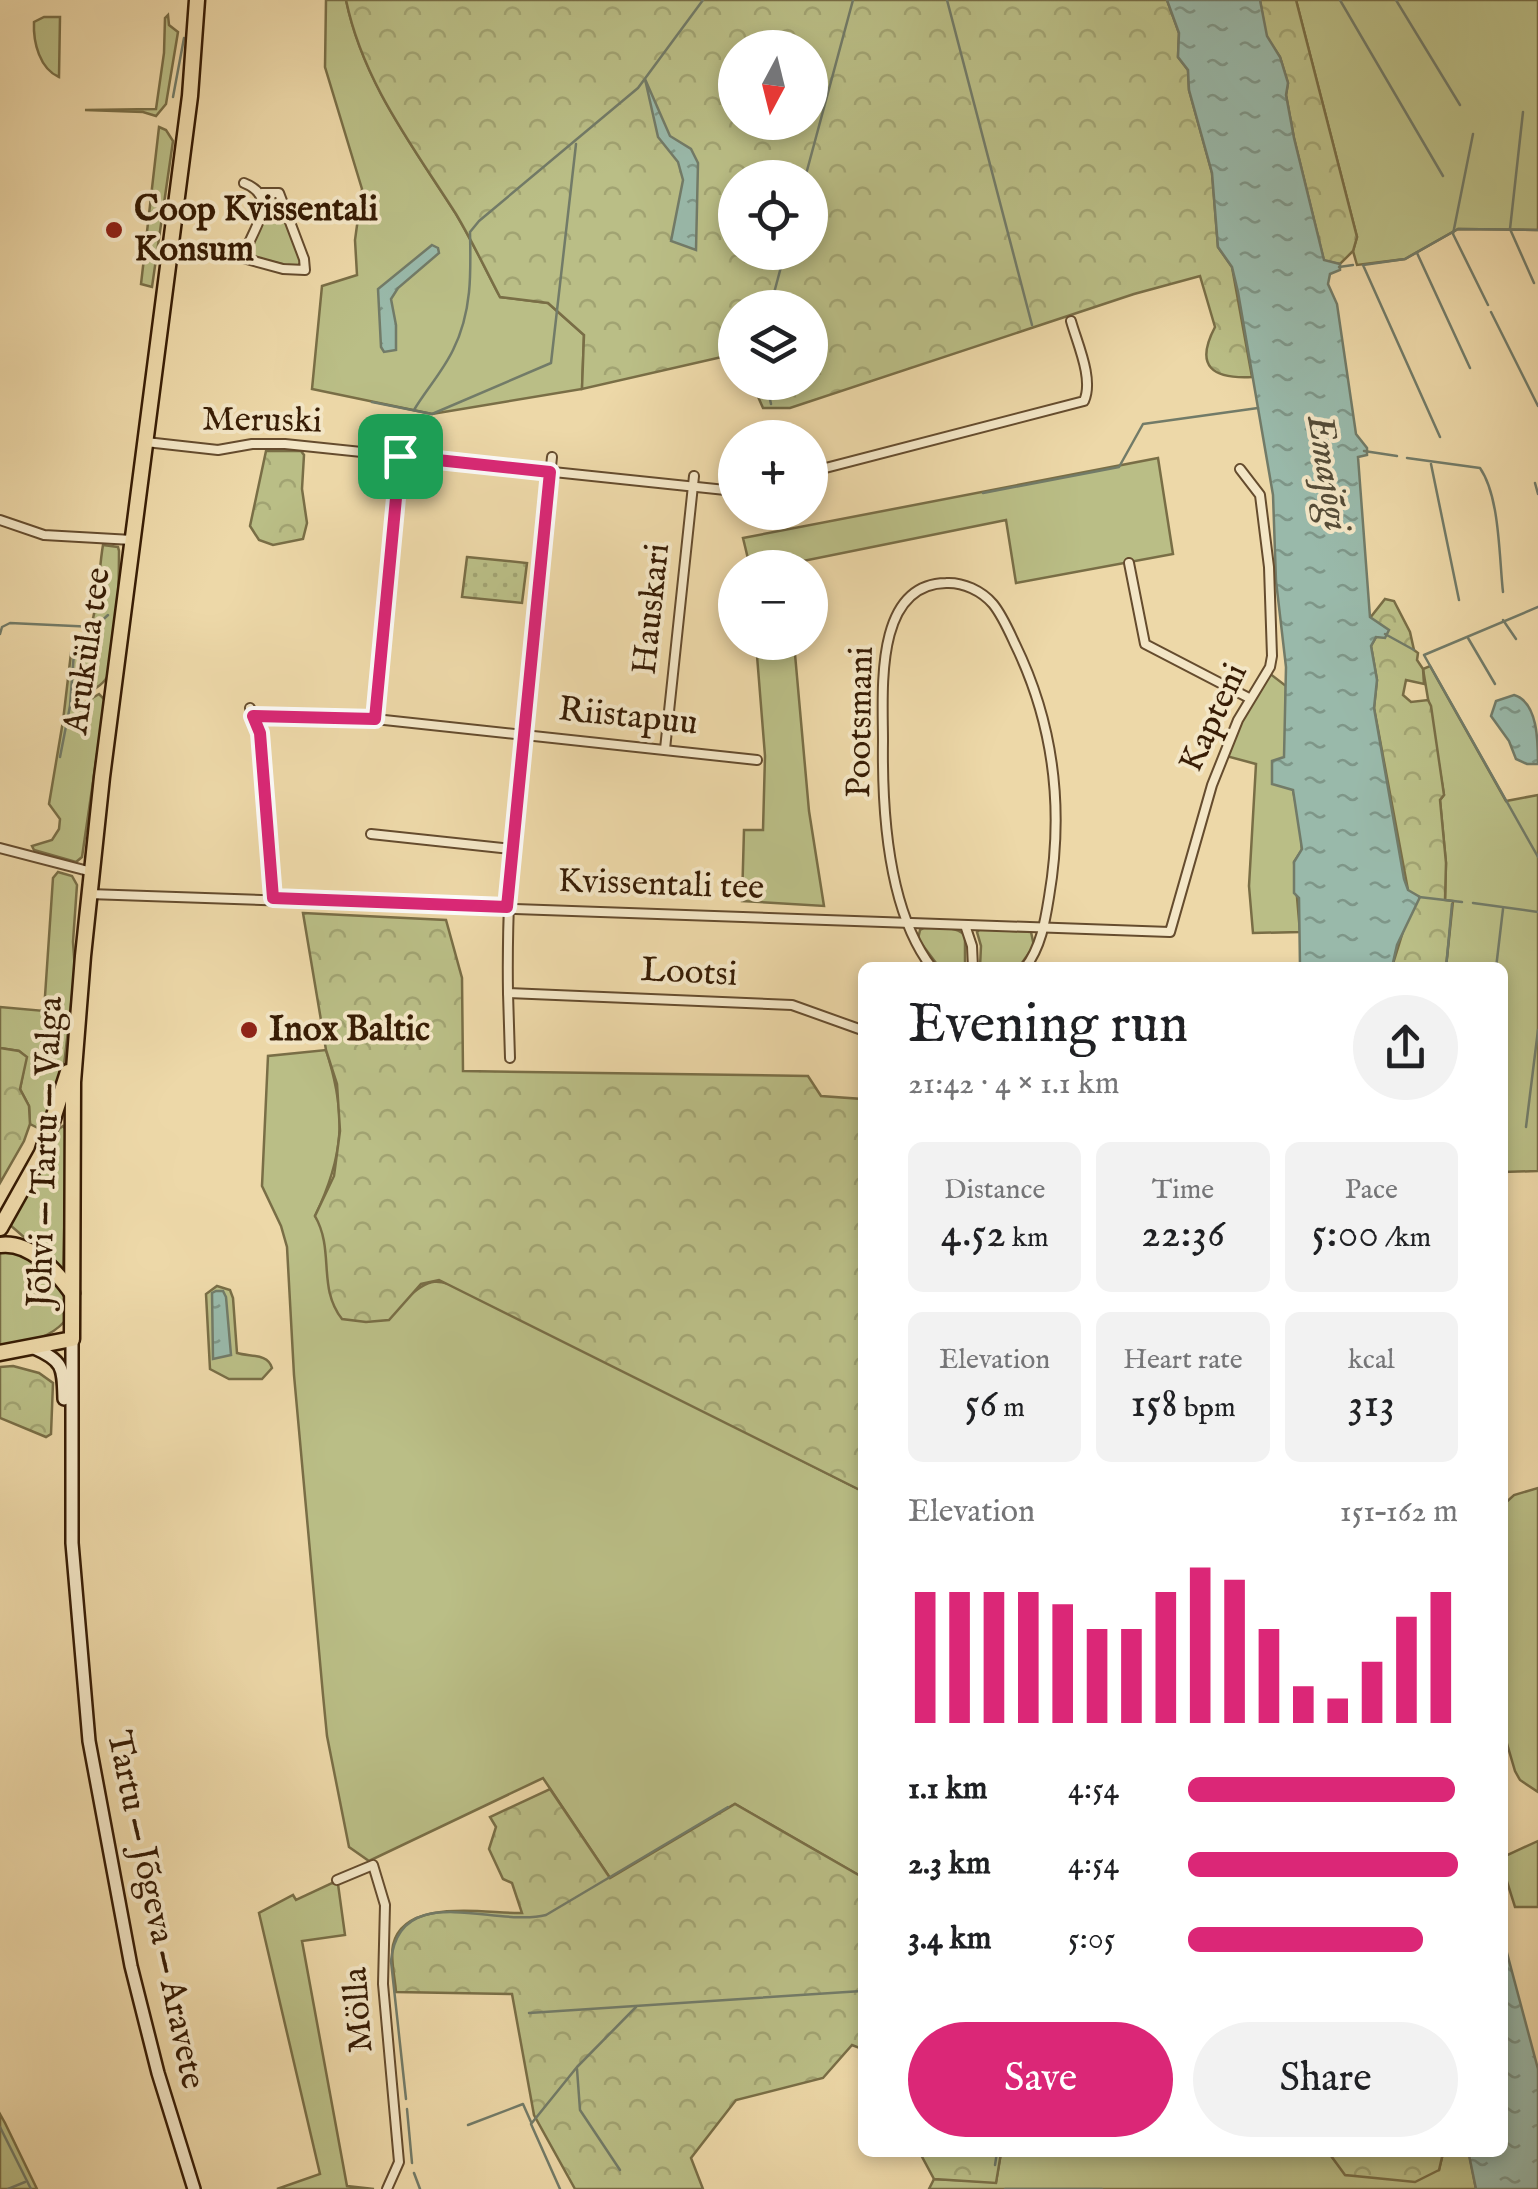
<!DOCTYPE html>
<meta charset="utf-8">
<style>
:root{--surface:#fff;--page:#f2f2f2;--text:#202124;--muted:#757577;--accent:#db2777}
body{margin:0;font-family:"IM FELL English",serif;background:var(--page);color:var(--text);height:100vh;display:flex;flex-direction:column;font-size:38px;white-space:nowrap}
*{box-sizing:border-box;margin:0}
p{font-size:32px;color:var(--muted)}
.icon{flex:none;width:55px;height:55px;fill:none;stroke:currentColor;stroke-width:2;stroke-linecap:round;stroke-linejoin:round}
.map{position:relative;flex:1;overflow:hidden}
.sheet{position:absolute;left:858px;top:962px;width:650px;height:1195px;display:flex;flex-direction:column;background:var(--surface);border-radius:15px;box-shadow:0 5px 15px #0003}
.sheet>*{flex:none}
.needle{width:65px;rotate:187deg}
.buttons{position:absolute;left:718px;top:30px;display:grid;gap:20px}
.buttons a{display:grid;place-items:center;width:110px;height:110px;border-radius:50%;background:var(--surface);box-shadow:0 5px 15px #0003;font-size:50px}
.pin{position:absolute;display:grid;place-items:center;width:85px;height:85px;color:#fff;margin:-42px;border-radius:20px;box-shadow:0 5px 15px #0006}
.round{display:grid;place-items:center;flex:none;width:105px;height:105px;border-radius:52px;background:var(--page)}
.head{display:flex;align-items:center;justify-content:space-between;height:170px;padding:0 50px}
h1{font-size:55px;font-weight:600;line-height:75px}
.metrics{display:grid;grid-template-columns:repeat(3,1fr);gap:15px;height:170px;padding:10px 50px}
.metrics div{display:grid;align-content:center;border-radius:15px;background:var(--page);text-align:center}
.metrics b{font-size:42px;font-weight:600}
.metrics small{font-size:28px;font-weight:400}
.metrics p{font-size:28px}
.chart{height:280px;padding:20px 50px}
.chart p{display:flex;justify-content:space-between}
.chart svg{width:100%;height:180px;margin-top:10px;stroke:var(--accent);stroke-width:6}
.action{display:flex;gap:20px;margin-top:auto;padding:20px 50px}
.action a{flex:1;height:115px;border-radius:60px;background:var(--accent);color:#fff;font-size:40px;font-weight:600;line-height:115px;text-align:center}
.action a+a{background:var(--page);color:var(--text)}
ul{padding:0 50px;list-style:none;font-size:32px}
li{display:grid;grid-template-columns:160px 120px 1fr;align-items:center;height:75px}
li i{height:25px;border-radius:12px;background:var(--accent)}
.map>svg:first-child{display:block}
.green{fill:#babe86;stroke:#796e46;stroke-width:2.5}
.forest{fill:url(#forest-crowns);stroke:#796e46;stroke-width:2.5;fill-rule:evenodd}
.park{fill:url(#park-dots);stroke:#796e46;stroke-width:2.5}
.water{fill:url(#water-ripples);stroke:#727b68;stroke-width:2.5}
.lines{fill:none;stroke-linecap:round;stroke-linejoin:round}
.stream{stroke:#727b68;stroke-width:2.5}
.street-casing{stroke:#654c2e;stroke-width:12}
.secondary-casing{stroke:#381d05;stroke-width:16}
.highway-casing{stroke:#381d05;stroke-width:19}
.street{stroke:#f3e6c6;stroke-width:8}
.secondary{stroke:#f3e6c6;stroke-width:11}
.highway{stroke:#edd8a8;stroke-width:14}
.route-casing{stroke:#fff;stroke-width:20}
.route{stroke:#db2777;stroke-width:12}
.poi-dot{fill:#8f2418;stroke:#f3e6c6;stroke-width:4}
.labels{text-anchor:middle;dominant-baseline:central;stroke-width:8;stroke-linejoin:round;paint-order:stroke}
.poi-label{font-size:35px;font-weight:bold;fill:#381d05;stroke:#f3e6c6;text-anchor:start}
.street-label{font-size:35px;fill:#381d05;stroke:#f3e6c6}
.water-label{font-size:38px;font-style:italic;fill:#554c37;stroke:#f3e6c6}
</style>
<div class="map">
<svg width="1538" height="2189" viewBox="0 0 1538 2189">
<defs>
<pattern id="forest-crowns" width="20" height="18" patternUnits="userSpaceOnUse" patternTransform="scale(2.5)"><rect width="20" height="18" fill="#babe86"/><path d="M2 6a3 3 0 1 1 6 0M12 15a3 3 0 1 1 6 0" fill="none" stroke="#a1a372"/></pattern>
<pattern id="park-dots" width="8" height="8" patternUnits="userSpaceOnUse" patternTransform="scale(2.5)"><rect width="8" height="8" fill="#babe86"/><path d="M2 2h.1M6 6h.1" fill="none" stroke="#a1a372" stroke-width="1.8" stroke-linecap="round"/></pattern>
<pattern id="water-ripples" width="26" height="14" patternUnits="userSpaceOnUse" patternTransform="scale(2.5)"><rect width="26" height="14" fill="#99b9aa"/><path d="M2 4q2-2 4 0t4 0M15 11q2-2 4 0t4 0" fill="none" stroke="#7e9688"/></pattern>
</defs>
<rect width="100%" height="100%" fill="#edd8a8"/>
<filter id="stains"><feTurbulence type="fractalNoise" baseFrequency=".002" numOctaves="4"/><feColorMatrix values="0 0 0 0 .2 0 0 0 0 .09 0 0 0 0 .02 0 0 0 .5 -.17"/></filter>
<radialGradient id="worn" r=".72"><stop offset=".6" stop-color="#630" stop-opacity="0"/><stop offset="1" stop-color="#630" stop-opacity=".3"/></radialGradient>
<g class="green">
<path d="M 326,0 L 346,0 C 363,81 412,145 456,214 C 472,240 485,269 500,297 L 548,303 L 584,335 L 582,389 L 432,414 L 312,389 L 322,286 L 357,275 L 355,240 L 362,189 L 325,67 Z"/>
<path d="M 1296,0 L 1538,0 L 1538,230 L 1458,229 L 1405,259 L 1357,265 L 1353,251 L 1357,237 Z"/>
<path d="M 168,15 L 169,25 L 178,32 L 166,104 L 156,116 L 143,112 L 85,110 L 156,109 L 164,53 L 165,18 Z"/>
<path d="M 44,17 L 60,17 L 59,77 C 40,69 33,43 34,22 Z"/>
<path d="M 159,127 L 166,130 L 173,141 L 152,287 L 141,284 Z"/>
<path d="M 276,193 L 303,265 L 299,268 L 248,256 L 265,202 L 264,195 Z"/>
<path d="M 1158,458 L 1173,554 L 1016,583 L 1006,520 L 788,564 L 788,567 L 750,567 L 743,538 Z"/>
<path d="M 103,545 L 118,547 L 119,551 C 119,578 118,653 107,677 C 102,687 85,694 76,699 L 79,706 L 99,694 L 105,700 L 82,857 L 76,862 L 34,850 L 32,846 L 52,840 L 59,829 L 60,819 L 49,804 L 63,721 L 71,653 L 76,653 C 100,627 97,579 103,545 Z"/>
<path d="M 756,643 L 794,643 L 809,811 L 824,906 L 742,901 L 744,830 L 763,830 L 765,756 Z"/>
<path d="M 1430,666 L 1506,801 L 1538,795 L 1538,1171 L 1503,1172 L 1502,968 L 1446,967 L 1452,902 L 1445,900 L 1446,863 L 1440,800 L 1444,795 L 1423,669 Z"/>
<path d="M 1269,673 L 1286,686 L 1285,757 L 1279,761 L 1293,790 L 1300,825 L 1302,850 L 1294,862 L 1300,932 L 1253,933 L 1249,886 L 1256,764 L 1226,756 L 1240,724 Z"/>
<path d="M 58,872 L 72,876 L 77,885 L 73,942 L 75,970 L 63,1074 L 46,1132 L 30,1124 L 29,1106 L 20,1089 L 26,1057 L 19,1051 L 0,1048 L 0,1007 L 44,1011 L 53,878 Z"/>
<path d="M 924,928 C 938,928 954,925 965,935 L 965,967 L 939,967 L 918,939 L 920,930 Z"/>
<path d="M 980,929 L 1031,932 L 1034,946 L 1019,967 L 980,967 L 981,946 L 977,932 Z"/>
<path d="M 326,1050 C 347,1114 344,1156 315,1216 L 326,1234 L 405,1300 C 431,1275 438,1279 469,1292 L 862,1491 L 862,1877 L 735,1804 L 610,1878 L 543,1778 L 369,1861 L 349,1847 L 327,1736 L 323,1695 L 294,1375 L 287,1247 L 281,1226 L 262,1186 L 268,1056 Z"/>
<path d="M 63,1126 L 67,1131 L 63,1271 L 10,1225 L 41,1167 L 56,1131 Z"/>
<path d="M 10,1250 C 29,1253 57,1276 64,1296 C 66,1304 65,1313 65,1321 C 47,1341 25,1342 0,1346 L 0,1252 Z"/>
<path d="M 217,1286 L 230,1290 L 233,1298 L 237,1353 C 250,1357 268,1353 272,1368 L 262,1379 L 229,1379 L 210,1369 L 206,1294 Z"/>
<path d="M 1538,1488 L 1538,1792 L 1520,1780 L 1515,1771 L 1503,1730 L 1502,1506 L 1514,1495 Z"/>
<path d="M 1538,1841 L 1538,1907 L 1515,1907 L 1503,1869 L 1503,1857 Z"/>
<path d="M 332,1883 L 338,1884 L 345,1935 L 302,1941 L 347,2186 L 374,2189 L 277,2189 L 320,2174 L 259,1913 L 293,1895 L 296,1900 Z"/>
<path d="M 0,2114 L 5,2123 L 37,2189 L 0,2189 Z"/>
<path d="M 1001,2152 L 1329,2153 L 1346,2175 L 1439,2170 L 1443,2153 L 1469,2153 L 1476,2189 L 929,2189 L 934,2179 L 996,2182 Z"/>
</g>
<g class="forest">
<path d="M 346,0 L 1167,0 L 1179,33 L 1178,57 L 1188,70 L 1189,90 L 1212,173 L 1218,247 L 1232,267 L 1252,377 C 1213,379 1194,367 1215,327 L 1200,276 L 1134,294 L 790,408 L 763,408 L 752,383 L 810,382 L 810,308 L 735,308 L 735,354 L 582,389 L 584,335 L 548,303 L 500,297 C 486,270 472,241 456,214 C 412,145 363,82 346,0 ZM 735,48 L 810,48 L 810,122 L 735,122 ZM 735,178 L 810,178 L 810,252 L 735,252 Z"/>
<path d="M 1260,0 L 1296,0 L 1357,237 L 1353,251 L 1340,264 L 1324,261 L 1294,138 L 1286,95 L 1288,83 L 1280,57 L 1266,36 Z"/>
<path d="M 266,451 L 301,451 L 304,455 L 302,489 L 307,523 L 303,539 L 273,545 L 259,540 L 250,526 Z"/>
<path d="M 1385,599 L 1394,601 L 1410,632 L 1414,650 L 1418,653 L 1417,660 L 1423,669 L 1424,684 L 1406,680 L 1403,695 L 1411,702 L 1428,700 L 1431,706 L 1444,795 L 1440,800 L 1446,863 L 1445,900 L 1453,901 L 1446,967 L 1392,967 L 1405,925 L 1408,890 L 1374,708 L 1377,680 L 1371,646 L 1376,637 L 1370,618 Z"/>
<path d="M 303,913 L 446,920 L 462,978 L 463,1071 L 808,1076 L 821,1096 L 862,1099 L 862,1491 L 439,1280 L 421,1284 L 389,1320 L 366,1322 L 342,1319 C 317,1287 335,1251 315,1216 L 334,1176 L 340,1131 L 337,1084 L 326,1050 Z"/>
<path d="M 0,1048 L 19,1051 L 27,1057 L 20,1089 L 29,1106 L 30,1124 L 24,1141 L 0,1183 Z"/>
<path d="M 13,1366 L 39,1373 L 53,1383 L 51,1434 L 46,1437 L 0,1418 L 0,1367 Z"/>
<path d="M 550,1789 L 610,1878 L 735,1804 L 862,1877 L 862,2049 L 852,2045 L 823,2078 L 736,2100 L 691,2158 L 703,2189 L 575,2189 L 534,2115 L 512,1994 L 396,1992 C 395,1977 390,1959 393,1945 C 404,1897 486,1914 522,1913 L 512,1883 L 503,1879 L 489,1849 L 496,1827 L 490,1817 Z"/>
<path d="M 920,2153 L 1001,2153 L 996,2183 L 934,2179 Z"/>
<path d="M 1329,2153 L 1329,2152 L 1443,2153 L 1439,2170 L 1415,2182 L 1345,2175 Z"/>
</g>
<path class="park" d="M 467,557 L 527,563 L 522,603 L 462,597 Z"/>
<g class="water">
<path d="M 1167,0 L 1260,0 L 1267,36 L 1280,57 L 1288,83 L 1286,95 L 1294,138 L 1324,260 L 1340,264 L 1340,270 L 1330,274 L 1328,284 L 1337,304 L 1356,434 L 1367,448 L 1367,455 L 1358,457 L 1370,617 L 1389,630 L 1385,638 L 1376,637 L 1371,646 L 1377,680 L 1374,708 L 1404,879 L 1408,890 L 1420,897 L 1397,945 L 1392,967 L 1300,967 L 1299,898 L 1294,893 L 1294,862 L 1302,849 L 1293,790 L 1272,784 L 1272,761 L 1284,757 L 1286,667 L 1276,581 L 1273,495 L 1238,292 L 1232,267 L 1218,247 L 1212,173 L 1189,90 L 1188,70 L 1178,57 L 1179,33 Z"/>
<path d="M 645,79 L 670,136 L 691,149 L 698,163 L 696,250 L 671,241 L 683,180 L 678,162 L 658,137 Z"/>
<path d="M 432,245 L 438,248 L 439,253 L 398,288 L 391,299 L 396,325 L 396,350 L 384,352 L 381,347 L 378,289 Z"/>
<path d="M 1514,695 C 1538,702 1538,742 1538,764 L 1527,764 L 1516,759 L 1509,741 L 1491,716 L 1496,701 Z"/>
<path d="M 216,1291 L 223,1291 L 226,1297 L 231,1355 L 213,1359 L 212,1293 Z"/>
<path d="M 1503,1938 L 1538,2069 L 1538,2189 L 1476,2189 L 1469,2155 L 1502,2152 Z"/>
</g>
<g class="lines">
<g class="stream">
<path d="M 947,0 L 1032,325"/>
<path d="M 1340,0 L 1443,176"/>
<path d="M 1396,0 L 1460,105"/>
<path d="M 173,97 L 184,38"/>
<path d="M 1523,112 L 1510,229 L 1534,283"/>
<path d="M 1473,134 L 1453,234 L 1488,305"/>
<path d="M 805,178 L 853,0"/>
<path d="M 1417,253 L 1470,368"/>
<path d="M 1339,267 L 1353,265"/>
<path d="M 770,308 L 785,252"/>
<path d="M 1491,312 L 1538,406"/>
<path d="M 766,382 L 771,404"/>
<path d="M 372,402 L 432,414 L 551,363 L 576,144"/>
<path d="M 414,410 C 426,390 443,371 453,350 C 472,312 471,273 470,232 L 479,221 L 638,88 L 703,0"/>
<path d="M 1440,437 L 1363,265 L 1405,259 L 1458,229 L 1538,230"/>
<path d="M 1364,451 L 1397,456"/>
<path d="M 1407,458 L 1480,468 C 1500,497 1499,557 1503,592"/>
<path d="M 1431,464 L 1459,600"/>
<path d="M 1535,483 L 1538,494"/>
<path d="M 983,493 L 1119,467 L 1143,424 L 1258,408"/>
<path d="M 1538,607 L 1424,655 L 1538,857"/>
<path d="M 1503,620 L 1516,639"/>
<path d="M 0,634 L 2,627 L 10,623 L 95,627 L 108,615"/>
<path d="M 1385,634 L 1414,650"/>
<path d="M 1468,638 L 1495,684"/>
<path d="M 60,757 L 70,706 L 74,652 L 82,645 L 86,628"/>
<path d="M 1419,897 L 1462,902"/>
<path d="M 1473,903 L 1538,912"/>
<path d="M 1446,968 L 1452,904"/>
<path d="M 1496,968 L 1503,909"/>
<path d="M 1526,1127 L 1538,1030"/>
<path d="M 529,2013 L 862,1991"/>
<path d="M 577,2069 L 580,2110 L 620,2170"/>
<path d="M 406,2099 L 391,1961 C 399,1879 495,1928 546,1915 L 728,1807"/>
<path d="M 407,2109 L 412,2163"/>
<path d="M 468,2125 L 523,2104 L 531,2122"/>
<path d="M 0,2127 L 31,2189"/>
<path d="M 995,2165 L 997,2152"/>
<path d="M 414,2173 L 420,2189"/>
<path d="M 8,2189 L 25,2182"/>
<path d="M 560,2189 L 531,2124 L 577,2067 L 636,2007"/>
<path d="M 1005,2189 L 1102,2189"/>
</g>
<g class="street-casing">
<g id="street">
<path d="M 244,183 C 282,198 251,230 243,258 L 283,269 L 305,270 L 304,259 L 279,193 L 262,193"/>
<path d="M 146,442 L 218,450 L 252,444 L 285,444 L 735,491"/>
<path d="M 552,457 C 534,635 505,813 508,993 L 792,1005 L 862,1030"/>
<path d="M 810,472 L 1084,401 C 1094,379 1077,343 1071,321"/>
<path d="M 0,520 L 44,535 L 132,540"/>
<path d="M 1129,563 L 1145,644 L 1249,698"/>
<path d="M 250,708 L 260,733 L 273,898"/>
<path d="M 253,717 L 375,719 L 757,760"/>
<path d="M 375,719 L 401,456"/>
<path d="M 665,749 L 694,476"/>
<path d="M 371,834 L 511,849"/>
<path d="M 0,848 L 92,872"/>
<path d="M 89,894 L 1170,932 L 1212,785 L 1238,720 L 1270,667 L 1272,656 L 1269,567 L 1260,495 L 1240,469"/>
<path d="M 965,925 L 972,946 L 973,968"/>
<path d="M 932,968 C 888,911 882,812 883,741 C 883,691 874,584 946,583 C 963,582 982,591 993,604 C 1002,615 1009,631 1015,644 C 1054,724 1064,809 1049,897 C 1045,922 1041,947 1025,968"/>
<path d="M 508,993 L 510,1058"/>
<path d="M 337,1880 L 373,1865 L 385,1905 L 383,1984 L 399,2162 L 387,2189"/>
</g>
</g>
<g class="secondary-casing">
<g id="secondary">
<path d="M 72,1339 L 72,1543 L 89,1741 L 131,1966 L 158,2073 L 194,2189"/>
<path d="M 34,1348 C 64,1361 63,1368 64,1399"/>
</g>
</g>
<g class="highway-casing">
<g id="highway">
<path d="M 0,1228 L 42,1153 L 68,1072"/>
<path d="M 0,1245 C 30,1241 55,1270 72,1293"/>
<path d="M 0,1353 L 72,1339 L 73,1082 L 83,956 L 102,777 L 190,96 L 197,0"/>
</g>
</g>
<use href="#street" class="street"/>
<use href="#secondary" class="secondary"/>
<use href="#highway" class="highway"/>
</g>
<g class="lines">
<g class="route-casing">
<path id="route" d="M 400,456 L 550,472 L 507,907 L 273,898 L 260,733 L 253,716 L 375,719 Z"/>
</g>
<use href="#route" class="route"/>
</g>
<g class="poi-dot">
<circle cx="114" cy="230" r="10"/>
<circle cx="249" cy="1030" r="10"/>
</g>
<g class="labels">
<g class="poi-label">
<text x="134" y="210">Coop Kvissentali<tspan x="134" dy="40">Konsum</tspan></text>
<text x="269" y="1030">Inox Baltic</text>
</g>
<g class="street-label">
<text transform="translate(262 421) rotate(1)">Meruski</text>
<text transform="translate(652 609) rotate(-84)">Hauskari</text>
<text transform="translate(88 651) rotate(-82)">Aruküla tee</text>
<text transform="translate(628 717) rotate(6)">Riistapuu</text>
<text transform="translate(1214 718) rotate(-65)">Kapteni</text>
<text transform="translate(861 722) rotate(-89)">Pootsmani</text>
<text transform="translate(661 885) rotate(2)">Kvissentali tee</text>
<text transform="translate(689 973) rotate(3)">Lootsi</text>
<text transform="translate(46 1152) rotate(-88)">Jõhvi — Tartu — Valga</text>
<text transform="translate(155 1910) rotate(78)">Tartu — Jõgeva — Aravete</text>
<text transform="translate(359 2010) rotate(-94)">Mölla</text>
</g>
<g class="water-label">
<text transform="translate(1327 473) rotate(81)">Emajõgi</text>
</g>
</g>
<rect width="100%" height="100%" filter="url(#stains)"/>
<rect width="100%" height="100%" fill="url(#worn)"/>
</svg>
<div class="buttons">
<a><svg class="needle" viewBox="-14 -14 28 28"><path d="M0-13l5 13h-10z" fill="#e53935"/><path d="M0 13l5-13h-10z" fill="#757577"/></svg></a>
<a><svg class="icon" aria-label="locate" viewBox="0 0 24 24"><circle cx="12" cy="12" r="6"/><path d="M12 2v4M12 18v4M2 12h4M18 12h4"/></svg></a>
<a><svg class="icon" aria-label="layers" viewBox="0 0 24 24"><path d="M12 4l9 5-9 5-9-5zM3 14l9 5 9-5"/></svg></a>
<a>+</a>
<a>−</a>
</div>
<div class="pin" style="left:400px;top:456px;background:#1e9e55"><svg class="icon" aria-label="arrive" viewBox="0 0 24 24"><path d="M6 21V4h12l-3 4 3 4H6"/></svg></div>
<section class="sheet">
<div class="head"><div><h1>Evening run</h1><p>21:42 · 4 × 1.1 km</p></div><a class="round"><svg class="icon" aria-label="share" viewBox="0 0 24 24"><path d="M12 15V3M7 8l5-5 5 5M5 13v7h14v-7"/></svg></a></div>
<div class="metrics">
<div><p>Distance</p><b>4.52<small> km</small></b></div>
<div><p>Time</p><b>22:36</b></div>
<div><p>Pace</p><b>5:00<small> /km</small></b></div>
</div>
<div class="metrics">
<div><p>Elevation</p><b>56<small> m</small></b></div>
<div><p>Heart rate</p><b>158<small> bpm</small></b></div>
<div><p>kcal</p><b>313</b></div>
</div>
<div class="chart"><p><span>Elevation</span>151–162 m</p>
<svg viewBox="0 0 160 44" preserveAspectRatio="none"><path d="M5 44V12M15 44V12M25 44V12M35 44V12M45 44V15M55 44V21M65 44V21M75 44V12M85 44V6M95 44V9M105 44V21M115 44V35M125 44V38M135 44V29M145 44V18M155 44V12"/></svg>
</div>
<ul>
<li><b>1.1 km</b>4:54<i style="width:99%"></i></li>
<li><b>2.3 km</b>4:54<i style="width:100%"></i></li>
<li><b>3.4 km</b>5:05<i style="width:87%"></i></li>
</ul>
<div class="action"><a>Save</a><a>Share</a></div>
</section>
</div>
